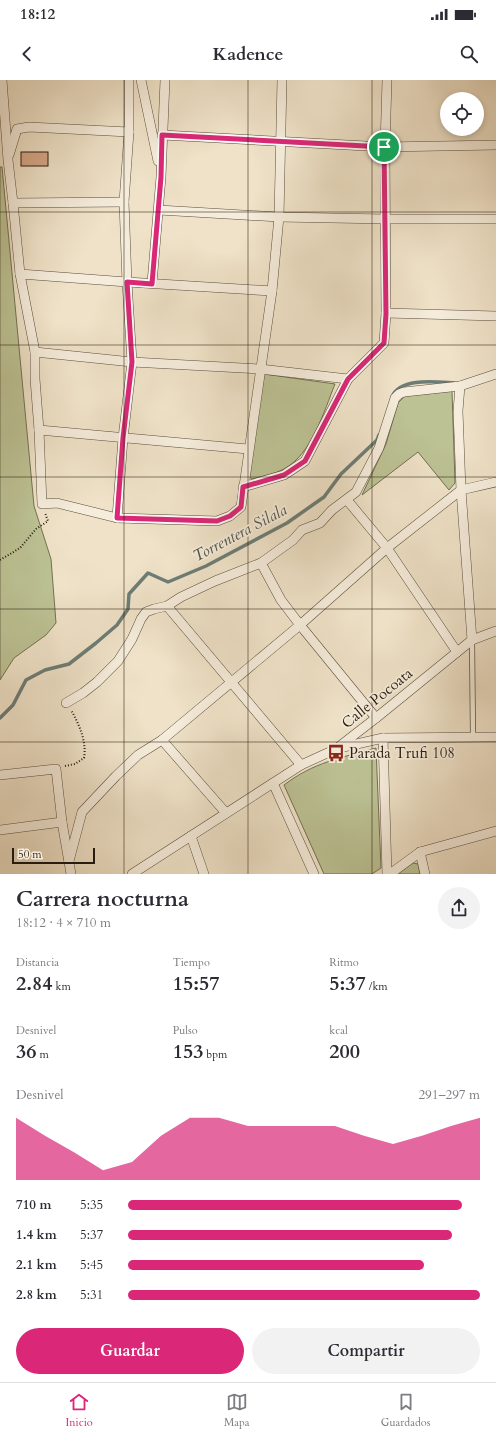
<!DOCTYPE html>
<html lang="es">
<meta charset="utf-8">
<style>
:root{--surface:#fff;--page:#f2f2f3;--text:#2b2b33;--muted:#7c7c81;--line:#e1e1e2;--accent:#db2777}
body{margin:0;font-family:Cardo,serif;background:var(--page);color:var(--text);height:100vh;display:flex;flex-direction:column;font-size:15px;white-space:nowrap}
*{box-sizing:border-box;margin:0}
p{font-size:13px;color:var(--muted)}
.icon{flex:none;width:22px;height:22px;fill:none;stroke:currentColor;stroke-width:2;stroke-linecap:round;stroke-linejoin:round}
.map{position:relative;height:794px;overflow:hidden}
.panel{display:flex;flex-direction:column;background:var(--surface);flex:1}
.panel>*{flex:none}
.buttons{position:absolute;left:440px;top:12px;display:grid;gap:8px}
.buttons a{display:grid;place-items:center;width:44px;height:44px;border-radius:50%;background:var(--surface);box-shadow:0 2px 6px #0003;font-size:20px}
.scale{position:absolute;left:12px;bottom:10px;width:83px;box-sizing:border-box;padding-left:4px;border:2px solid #2a1d10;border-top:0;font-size:11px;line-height:14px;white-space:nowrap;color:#2a1d10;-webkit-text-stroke:3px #f5ecdb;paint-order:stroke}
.pin{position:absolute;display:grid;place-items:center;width:34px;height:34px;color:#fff;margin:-17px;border:2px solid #fff;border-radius:50%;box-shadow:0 1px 4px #0007}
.round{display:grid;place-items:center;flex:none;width:42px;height:42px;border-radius:21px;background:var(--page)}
.overview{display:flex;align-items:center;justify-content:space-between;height:68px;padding:0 16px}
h1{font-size:22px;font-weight:600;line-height:30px}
.stats{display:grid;grid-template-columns:repeat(3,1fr);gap:6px;height:68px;padding:4px 16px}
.stats div{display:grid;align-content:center}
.stats b{font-size:20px;font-weight:600}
.stats small{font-size:11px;font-weight:400}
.stats p{font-size:11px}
.chart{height:112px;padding:8px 16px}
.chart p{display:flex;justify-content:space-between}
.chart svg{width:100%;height:72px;margin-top:4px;fill:var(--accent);opacity:.7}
.button{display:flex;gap:8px;margin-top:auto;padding:8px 16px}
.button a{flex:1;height:46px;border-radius:24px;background:var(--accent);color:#fff;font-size:16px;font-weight:600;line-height:46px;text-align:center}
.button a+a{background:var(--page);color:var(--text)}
ul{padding:0 16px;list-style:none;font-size:13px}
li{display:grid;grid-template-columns:64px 48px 1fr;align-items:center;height:30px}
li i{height:10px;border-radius:5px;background:var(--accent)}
.status{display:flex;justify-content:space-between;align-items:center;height:28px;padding:0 20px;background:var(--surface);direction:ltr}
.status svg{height:11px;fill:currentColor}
header{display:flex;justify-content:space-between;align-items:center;height:52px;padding:0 16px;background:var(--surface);font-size:18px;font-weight:600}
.tabs{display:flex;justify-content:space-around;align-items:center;height:56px;border-top:1px solid var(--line);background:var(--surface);font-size:11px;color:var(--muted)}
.tabs a{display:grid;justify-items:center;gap:2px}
.tabs .current{color:var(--accent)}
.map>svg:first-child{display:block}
.green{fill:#bcc294;stroke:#737052}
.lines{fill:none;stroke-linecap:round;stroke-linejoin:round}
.stream{stroke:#6d7d76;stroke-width:3.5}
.building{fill:#d7a788;stroke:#2a1d10}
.lane-casing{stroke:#5b4e3e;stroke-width:6}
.street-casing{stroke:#5b4e3e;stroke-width:10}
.path{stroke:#2a1d10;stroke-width:2;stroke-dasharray:1 2;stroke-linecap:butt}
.lane{stroke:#f5ecdb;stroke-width:4.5}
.street{stroke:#f5ecdb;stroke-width:9}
.route-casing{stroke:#fff;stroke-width:8}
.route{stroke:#db2777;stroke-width:5}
.grid{fill:none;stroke:#2a1d10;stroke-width:1;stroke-opacity:0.55}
.labels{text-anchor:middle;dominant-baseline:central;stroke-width:3.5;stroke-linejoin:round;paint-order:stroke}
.street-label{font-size:15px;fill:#2a1d10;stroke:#f5ecdb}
.poi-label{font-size:15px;fill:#2a1d10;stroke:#f5ecdb;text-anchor:start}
.water-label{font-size:16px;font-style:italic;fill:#51554c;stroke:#f5ecdb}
</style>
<div class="status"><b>18:12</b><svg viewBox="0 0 49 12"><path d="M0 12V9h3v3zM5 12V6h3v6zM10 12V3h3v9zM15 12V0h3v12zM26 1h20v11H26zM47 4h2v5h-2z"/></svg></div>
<header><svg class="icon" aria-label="back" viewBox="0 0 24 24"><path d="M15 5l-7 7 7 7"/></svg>Kadence<svg class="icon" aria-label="search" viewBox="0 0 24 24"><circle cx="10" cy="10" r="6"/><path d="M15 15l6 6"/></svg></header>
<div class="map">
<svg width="496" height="794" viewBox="0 0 496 794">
<rect width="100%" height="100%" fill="#efe2c8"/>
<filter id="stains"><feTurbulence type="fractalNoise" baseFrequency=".005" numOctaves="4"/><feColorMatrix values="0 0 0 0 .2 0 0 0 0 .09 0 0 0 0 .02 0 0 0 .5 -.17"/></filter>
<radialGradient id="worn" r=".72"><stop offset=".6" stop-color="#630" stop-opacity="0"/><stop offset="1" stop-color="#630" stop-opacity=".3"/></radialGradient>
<g class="green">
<path d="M 0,87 L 2,87 L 34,426 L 51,479 L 56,543 L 46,555 L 14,578 L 0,600 Z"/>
<path d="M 264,294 L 335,304 C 324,331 312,374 284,389 C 275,394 262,396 252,399 L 248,396 Z"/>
<path d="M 452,311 L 455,403 L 449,410 L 418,372 L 362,415 L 386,364 L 398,323 L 405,316 Z"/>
<path d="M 376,668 L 381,788 L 372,794 L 324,794 L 284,705 C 314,682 341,678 376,668 Z"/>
<path d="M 413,783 L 418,784 L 420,794 L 397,794 Z"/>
</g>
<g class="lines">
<g class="stream">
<path d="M 392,317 C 400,297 437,302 454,303"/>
<path d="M 0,638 L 13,625 L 26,600 L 45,590 L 69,584 L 96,563 L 117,545 L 128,529 L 129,514 L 148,493 L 168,502 L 206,486 L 287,443 L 324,417 L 341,394 L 377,360 L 379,355"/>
</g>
</g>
<rect class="building" x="21" y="72" width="27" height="14"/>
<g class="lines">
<g class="lane-casing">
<path id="lane" d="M 472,560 L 473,658"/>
</g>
<g class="street-casing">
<g id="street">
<path d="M 2,0 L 8,80 L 13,123 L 20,194 L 35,272 L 35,299 L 39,350 L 42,424 L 57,423 L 117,438 L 217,441 L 230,436 L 241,427 L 272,211 L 279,137 L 282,0"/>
<path d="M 141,0 L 158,81"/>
<path d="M 162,55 L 385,67 L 496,65"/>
<path d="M 9,75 L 17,49 L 29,47 L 129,52"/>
<path d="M 13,123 L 124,122"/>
<path d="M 159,130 L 279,137 L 385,139 L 496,139"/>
<path d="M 20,194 L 127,202 L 272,211"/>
<path d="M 152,203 L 161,97 L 165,0"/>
<path d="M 386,233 L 496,236"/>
<path d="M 35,272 L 132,282 L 260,289 L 348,299"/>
<path d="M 460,306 L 458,331 L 461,410 L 472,560"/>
<path d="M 39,350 L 248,369"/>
<path d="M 243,407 L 284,395 L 305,381 L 348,299 L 384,263 L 386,233 L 385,67 L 387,0"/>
<path d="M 347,420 L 387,468 L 457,572"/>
<path d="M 117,438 L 123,358 L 132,282 L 127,202 L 124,122 L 129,52 L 129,0"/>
<path d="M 261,483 L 281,520 L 300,545 L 376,638"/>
<path d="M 167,526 L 301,685"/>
<path d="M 66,623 L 83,613 L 97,602 L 118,581 L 132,559 L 141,539 L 146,532 L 154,529 L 167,526 L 181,517 L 215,501 L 261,483 L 293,460 L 302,450 L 320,443 L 332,430 L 356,412 L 379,368 L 395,318 L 399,314 L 404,312 L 460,306 L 496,294"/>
<path d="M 383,658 L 387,794"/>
<path d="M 162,660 L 226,733"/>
<path d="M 339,668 L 383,658 L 496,657"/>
<path d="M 0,695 L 56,689 L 62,742 L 71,794"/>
<path d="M 273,703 L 314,794"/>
<path d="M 0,750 L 62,742"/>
<path d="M 191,756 L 204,794"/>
<path d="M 420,772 L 425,794"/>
<path d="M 69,781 L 82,732 L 116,696 L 138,675 L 162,660 L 300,545 L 387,468 L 461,410 L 496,402"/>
<path d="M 132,794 L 301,685 L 336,669 L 376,638 L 472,560 L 496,551"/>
<path d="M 390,794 L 420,772 L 496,751"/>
</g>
</g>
<g class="path">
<path d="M 0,480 L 20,468 L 36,449 L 48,441 L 45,433"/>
<path d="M 65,686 L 75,684 L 84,678 C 87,662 79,644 71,630"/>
</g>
<use href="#lane" class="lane"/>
<use href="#street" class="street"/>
</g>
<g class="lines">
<g class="route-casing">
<path id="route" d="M 162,55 L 384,67 L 386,234 L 384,263 L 348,299 L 305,381 L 284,395 L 243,407 L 241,427 L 230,436 L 217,441 L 117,438 L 123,358 L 132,282 L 127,202 L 152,204 L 161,97 Z"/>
</g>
<use href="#route" class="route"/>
</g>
<path class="grid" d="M 124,0 L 124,794M 248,0 L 248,794M 372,0 L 372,794M 0,132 L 496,132M 0,265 L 496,265M 0,397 L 496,397M 0,529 L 496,529M 0,662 L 496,662"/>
<defs>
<g id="bus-bare" transform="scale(1.38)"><path d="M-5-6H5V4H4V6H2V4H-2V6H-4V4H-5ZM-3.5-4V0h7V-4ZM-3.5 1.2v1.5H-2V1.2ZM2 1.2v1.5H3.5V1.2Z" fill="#8f2418" stroke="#f5ecdb" stroke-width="2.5" paint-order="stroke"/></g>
</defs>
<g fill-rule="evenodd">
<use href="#bus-bare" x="336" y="673"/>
</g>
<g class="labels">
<g class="street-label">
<text transform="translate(377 618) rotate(-39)">Calle Pocoata</text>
</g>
<g class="poi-label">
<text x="349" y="673">Parada Trufi 108</text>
</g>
<g class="water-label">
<text transform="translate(240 453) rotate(-28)">Torrentera Silala</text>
</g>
</g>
<rect width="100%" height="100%" filter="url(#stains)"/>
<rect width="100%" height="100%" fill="url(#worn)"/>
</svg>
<div class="buttons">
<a><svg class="icon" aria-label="locate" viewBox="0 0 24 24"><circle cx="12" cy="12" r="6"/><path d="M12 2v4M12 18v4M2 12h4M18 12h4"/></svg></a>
</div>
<div class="scale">50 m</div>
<div class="pin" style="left:384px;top:67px;background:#1e9e55"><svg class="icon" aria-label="arrive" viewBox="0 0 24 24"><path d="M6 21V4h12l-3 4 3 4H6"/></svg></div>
</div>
<section class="panel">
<div class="overview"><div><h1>Carrera nocturna</h1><p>18:12 · 4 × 710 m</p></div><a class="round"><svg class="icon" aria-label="share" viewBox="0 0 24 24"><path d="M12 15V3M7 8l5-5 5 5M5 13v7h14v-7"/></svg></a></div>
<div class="stats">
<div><p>Distancia</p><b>2.84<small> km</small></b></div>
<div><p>Tiempo</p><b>15:57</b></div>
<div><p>Ritmo</p><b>5:37<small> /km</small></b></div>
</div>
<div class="stats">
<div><p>Desnivel</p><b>36<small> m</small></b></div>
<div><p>Pulso</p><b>153<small> bpm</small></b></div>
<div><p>kcal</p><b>200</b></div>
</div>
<div class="chart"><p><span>Desnivel</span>291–297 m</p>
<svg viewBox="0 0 160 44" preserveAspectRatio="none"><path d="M0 44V6L10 17L20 27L30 38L40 33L50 17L60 6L70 6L80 11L90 11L100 11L110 11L120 17L130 22L140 17L150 11L160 6V44z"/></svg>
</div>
<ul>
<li><b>710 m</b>5:35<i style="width:95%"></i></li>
<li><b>1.4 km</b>5:37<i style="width:92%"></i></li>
<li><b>2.1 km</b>5:45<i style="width:84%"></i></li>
<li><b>2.8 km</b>5:31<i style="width:100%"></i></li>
</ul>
<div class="button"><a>Guardar</a><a>Compartir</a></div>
</section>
<nav class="tabs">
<a class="current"><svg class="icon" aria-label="home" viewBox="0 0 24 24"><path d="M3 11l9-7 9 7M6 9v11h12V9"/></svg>Inicio</a>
<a><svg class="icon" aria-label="map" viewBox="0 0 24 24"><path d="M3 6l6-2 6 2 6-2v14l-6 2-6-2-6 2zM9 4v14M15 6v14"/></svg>Mapa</a>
<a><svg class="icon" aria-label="saved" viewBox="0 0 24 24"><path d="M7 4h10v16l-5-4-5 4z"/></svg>Guardados</a>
</nav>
